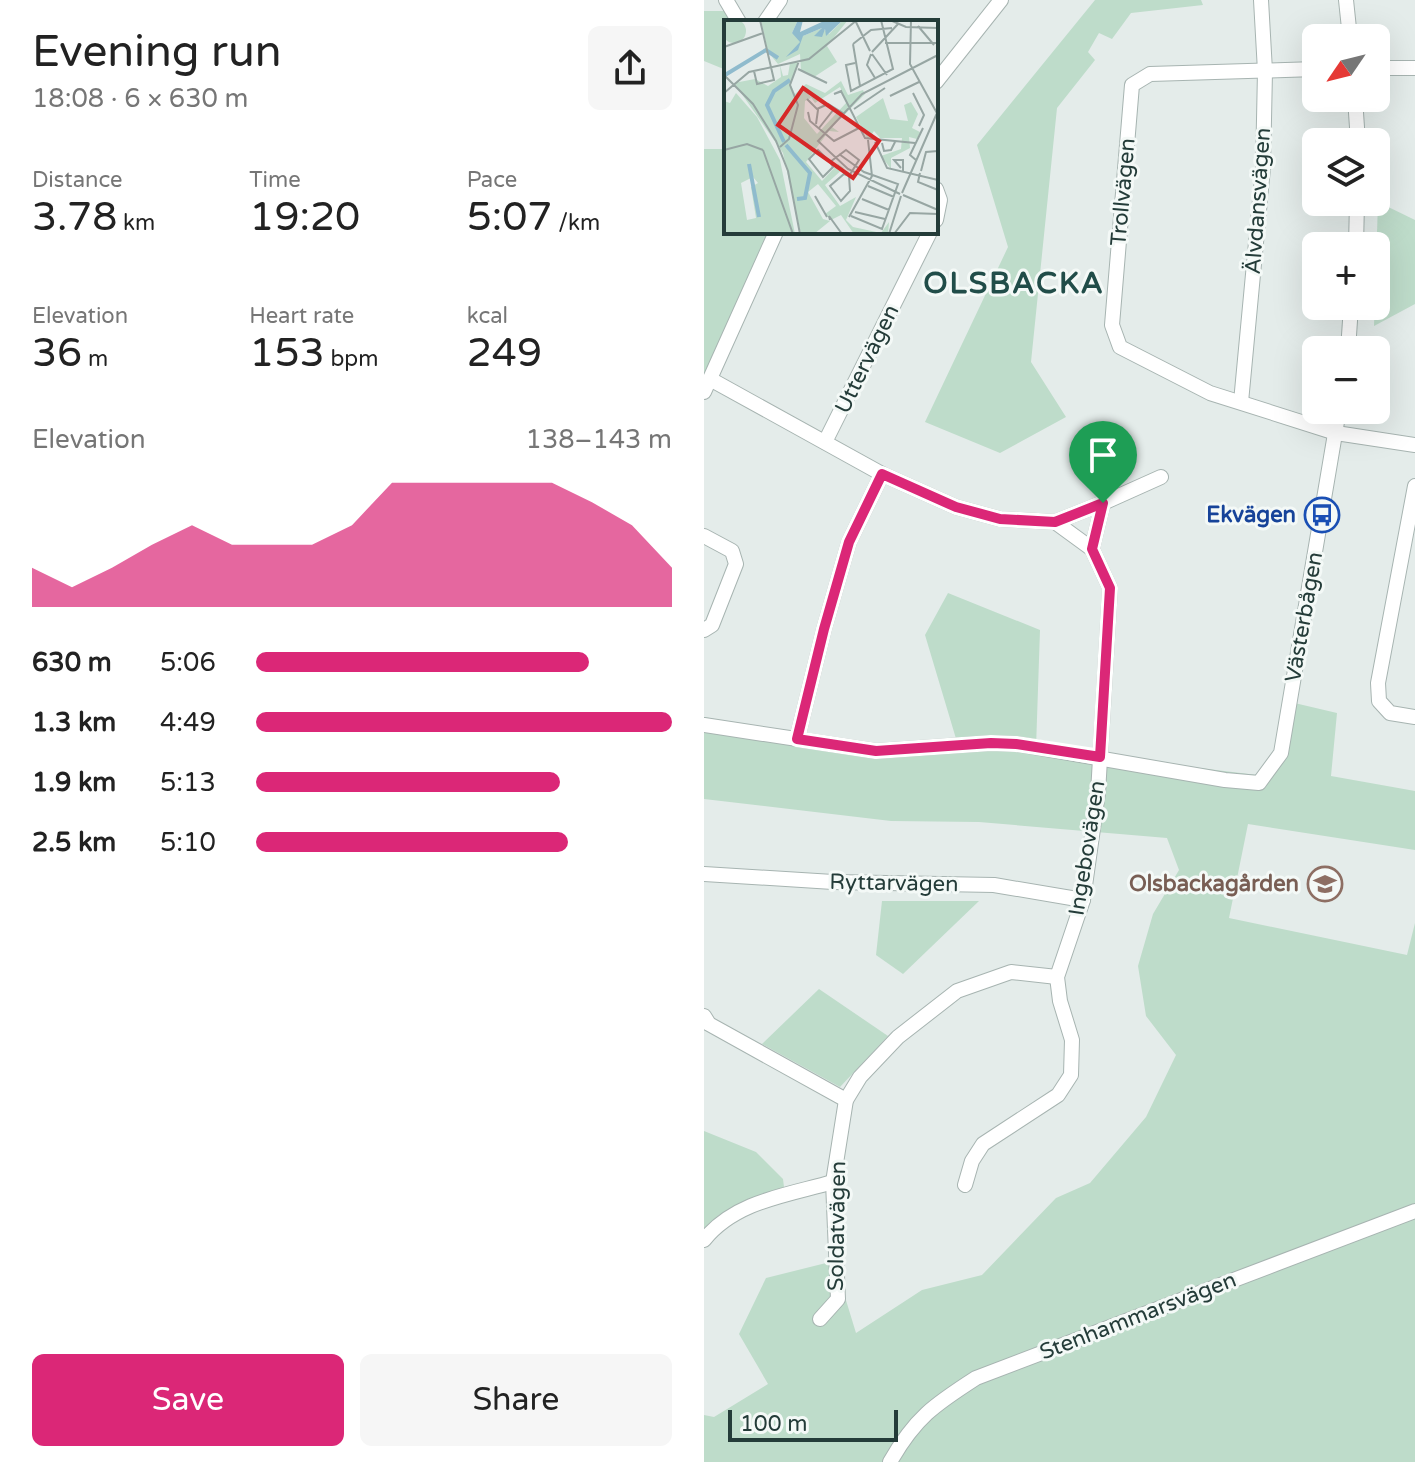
<!DOCTYPE html>
<meta charset="utf-8">
<style>
:root{--surface:#fff;--page:#f6f6f6;--text:#222;--muted:#767676;--accent:#db2777}
body{margin:0;font-family:"Varela Round",sans-serif;background:var(--page);color:var(--text);height:100vh;display:flex;flex-direction:column;font-size:30px;white-space:nowrap}
*{box-sizing:border-box;margin:0}
p{font-size:26px;color:var(--muted)}
.icon{flex:none;width:44px;height:44px;fill:none;stroke:currentColor;stroke-width:2;stroke-linecap:round;stroke-linejoin:round}
.map{position:relative;flex:1;overflow:hidden}
.details{display:flex;flex-direction:column;background:var(--surface);width:704px}
.details>*{flex:none}
.needle{width:52px;rotate:235deg}
.buttons{position:absolute;left:598px;top:24px;display:grid;gap:16px}
.buttons a{display:grid;place-items:center;width:88px;height:88px;border-radius:12px;background:var(--surface);box-shadow:0 8px 32px #0002;font-size:40px}
.scale{position:absolute;left:24px;bottom:20px;width:170px;box-sizing:border-box;padding-left:8px;border:4px solid #243c39;border-top:0;font-size:22px;line-height:28px;white-space:nowrap;color:#243c39;-webkit-text-stroke:6px #f4f9f7;paint-order:stroke}
.pin{position:absolute;display:grid;place-items:center;width:68px;height:68px;color:#fff;margin:-82px -34px;border-radius:50% 50% 50% 0;rotate:-45deg;box-shadow:0 0 8px #0007}
.pin .icon{rotate:45deg}
.round{display:grid;place-items:center;flex:none;width:84px;height:84px;border-radius:12px;background:var(--page)}
.head{display:flex;align-items:center;justify-content:space-between;height:136px;padding:0 32px}
h1{font-size:44px;font-weight:600;line-height:60px}
.stats{display:grid;grid-template-columns:repeat(3,1fr);gap:12px;height:136px;padding:8px 32px}
.stats div{display:grid;align-content:center}
.stats b{font-size:40px;font-weight:600}
.stats small{font-size:22px;font-weight:400}
.stats p{font-size:22px}
.chart{height:224px;padding:16px 32px}
.chart p{display:flex;justify-content:space-between}
.chart svg{width:100%;height:144px;margin-top:8px;fill:var(--accent);opacity:.7}
.primary-button{display:flex;gap:16px;margin-top:auto;padding:16px 32px}
.primary-button a{flex:1;height:92px;border-radius:12px;background:var(--accent);color:#fff;font-size:32px;font-weight:600;line-height:92px;text-align:center}
.primary-button a+a{background:var(--page);color:var(--text)}
ul{padding:0 32px;list-style:none;font-size:26px}
li{display:grid;grid-template-columns:128px 96px 1fr;align-items:center;height:60px}
li i{height:20px;border-radius:10px;background:var(--accent)}
main{display:flex;flex:1;min-height:0}
.map>svg:first-child{display:block}
.green{fill:#bedcca}
.lines{fill:none;stroke-linecap:round;stroke-linejoin:round}
.minor-casing{stroke:#a7b4b1;stroke-width:16}
.minor{stroke:#fff;stroke-width:14}
.route-casing{stroke:#fff;stroke-width:16}
.route{stroke:#db2777;stroke-width:10}
.labels{text-anchor:middle;dominant-baseline:central;stroke-width:6;stroke-linejoin:round;paint-order:stroke}
.street-label{font-size:22px;fill:#243c39;stroke:#f4f9f7}
.transit-label{font-size:22px;font-weight:bold;fill:#164399;stroke:#f4f9f7;text-anchor:end}
.education-label{font-size:22px;font-weight:bold;fill:#785e54;stroke:#f4f9f7;text-anchor:end}
.district-label{font-size:30px;font-weight:bold;letter-spacing:2px;fill:#214d49;stroke:#f4f9f7}
.inset-river{fill:none;stroke:#8fbbcd;stroke-width:4}
.inset-road{fill:none;stroke:#97a6a3;stroke-width:2}
.view{fill:#d62828;fill-opacity:0.15;stroke:#d62828;stroke-width:4}
.inset-edge{fill:none;stroke:#243c39;stroke-width:4}
</style>
<main>
<section class="details">
<div class="head"><div><h1>Evening run</h1><p>18:08 · 6 × 630 m</p></div><a class="round"><svg class="icon" aria-label="share" viewBox="0 0 24 24"><path d="M12 15V3M7 8l5-5 5 5M5 13v7h14v-7"/></svg></a></div>
<div class="stats">
<div><p>Distance</p><b>3.78<small> km</small></b></div>
<div><p>Time</p><b>19:20</b></div>
<div><p>Pace</p><b>5:07<small> /km</small></b></div>
</div>
<div class="stats">
<div><p>Elevation</p><b>36<small> m</small></b></div>
<div><p>Heart rate</p><b>153<small> bpm</small></b></div>
<div><p>kcal</p><b>249</b></div>
</div>
<div class="chart"><p><span>Elevation</span>138–143 m</p>
<svg viewBox="0 0 160 44" preserveAspectRatio="none"><path d="M0 44V32L10 38L20 32L30 25L40 19L50 25L60 25L70 25L80 19L90 6L100 6L110 6L120 6L130 6L140 12L150 19L160 32V44z"/></svg>
</div>
<ul>
<li><b>630 m</b>5:06<i style="width:80%"></i></li>
<li><b>1.3 km</b>4:49<i style="width:100%"></i></li>
<li><b>1.9 km</b>5:13<i style="width:73%"></i></li>
<li><b>2.5 km</b>5:10<i style="width:75%"></i></li>
</ul>
<div class="primary-button"><a>Save</a><a>Share</a></div>
</section>
<div class="map">
<svg width="711" height="1462" viewBox="0 0 711 1462">
<rect width="100%" height="100%" fill="#e4ecea"/>
<g class="green">
<path d="M 391,0 L 497,0 L 499,5 L 427,13 L 408,39 L 395,33 L 384,52 L 391,60 L 353,108 L 327,362 L 362,417 L 296,453 L 221,422 L 304,247 L 273,145 Z"/>
<path d="M 0,11 L 22,11 L 29,22 L 22,22 L 22,70 L 0,61 Z"/>
<path d="M 0,149 L 22,149 L 22,232 L 72,232 L 0,392 Z"/>
<path d="M 674,202 L 711,220 L 711,304 L 670,326 Z"/>
<path d="M 244,593 L 336,630 L 332,748 L 553,775 L 572,753 L 582,701 L 633,713 L 627,776 L 711,791 L 711,850 L 544,824 L 525,918 L 703,955 L 711,923 L 711,1462 L 0,1462 L 0,1415 L 10,1417 L 64,1384 L 35,1334 L 62,1278 L 130,1261 L 152,1333 L 218,1290 L 278,1275 L 352,1198 L 386,1183 L 442,1117 L 472,1055 L 442,1016 L 434,966 L 449,914 L 475,870 L 463,838 L 275,822 L 187,821 L 0,799 L 0,717 L 172,751 L 253,742 L 221,635 Z"/>
<path d="M 178,901 L 275,901 L 199,974 L 172,955 Z"/>
<path d="M 115,989 L 184,1036 L 136,1087 L 58,1044 Z"/>
<path d="M 0,1131 L 52,1152 L 79,1179 L 80,1187 L 15,1215 L 0,1228 Z"/>
</g>
<g class="lines">
<g class="minor-casing">
<g id="minor">
<path d="M 22,0 L 35,22"/>
<path d="M 642,0 L 646,38"/>
<path d="M 61,22 L 76,0"/>
<path d="M 672,68 L 711,68"/>
<path d="M 612,69 L 446,74 L 428,85 L 408,325 L 416,347 L 506,393 L 632,433 L 711,445"/>
<path d="M 232,82 L 297,0"/>
<path d="M 651,98 L 654,142"/>
<path d="M 232,189 L 236,200 L 232,220"/>
<path d="M 652,246 L 653,202"/>
<path d="M 644,350 L 647,306"/>
<path d="M 6,379 L 178,474 L 252,507 L 296,519 L 351,522 L 388,549 L 406,588 L 394,793 L 379,900 L 353,977 L 356,1001 L 368,1040 L 367,1075 L 354,1095 L 279,1144 L 268,1161 L 261,1185"/>
<path d="M 0,392 L 72,232"/>
<path d="M 537,402 L 559,168 L 561,71 L 557,0"/>
<path d="M 121,442 L 226,232"/>
<path d="M 711,486 L 674,683 L 675,701 L 686,713 L 711,717"/>
<path d="M 399,503 L 457,477"/>
<path d="M 351,522 L 399,503 L 388,549"/>
<path d="M 0,536 L 28,551 L 32,564 L 8,625 L 0,630"/>
<path d="M 0,725 L 172,751 L 287,743 L 312,744 L 521,780 L 555,783 L 577,753 L 635,410"/>
<path d="M 93,739 L 120,629 L 145,542 L 178,474"/>
<path d="M 0,874 L 129,882 L 290,885 L 379,900"/>
<path d="M 0,1016 L 5,1024 L 142,1100"/>
<path d="M 0,1240 C 31,1201 84,1195 129,1182"/>
<path d="M 116,1319 L 134,1299 L 129,1182 L 142,1100 L 156,1077 L 194,1037 L 253,991 L 307,972 L 353,977"/>
<path d="M 186,1462 C 211,1418 230,1405 272,1378 L 711,1211"/>
</g>
</g>
<use href="#minor" class="minor"/>
</g>
<g class="lines">
<g class="route-casing">
<path id="route" d="M 178,474 L 252,507 L 296,519 L 351,522 L 399,503 L 388,549 L 406,588 L 396,757 L 312,744 L 287,743 L 172,751 L 93,739 L 120,629 L 145,542 Z"/>
</g>
<use href="#route" class="route"/>
</g>
<defs>
<g id="bus-ring" transform="scale(1.8)"><circle r="9.5" fill="#f4f9f7" stroke="#1a4fb4" stroke-width="1.5"/><path d="M-5-6H5V4H4V6H2V4H-2V6H-4V4H-5ZM-3.5-4V0h7V-4ZM-3.5 1.2v1.5H-2V1.2ZM2 1.2v1.5H3.5V1.2Z" fill="#1a4fb4"/></g>
<g id="school-ring" transform="scale(1.8)"><circle r="9.5" fill="#f4f9f7" stroke="#8d6e63" stroke-width="1.5"/><path d="M0-5L7-2L0 1L-7-2ZM-4 1L0 2.5L4 1V4Q0 6-4 4Z" fill="#8d6e63"/></g>
</defs>
<g fill-rule="evenodd">
<use href="#bus-ring" x="618" y="515"/>
<use href="#school-ring" x="621" y="884"/>
</g>
<g class="labels">
<g class="street-label">
<text transform="translate(419 192) rotate(-85)">Trollvägen</text>
<text transform="translate(554 201) rotate(-86)">Älvdansvägen</text>
<text transform="translate(163 359) rotate(-64)">Uttervägen</text>
<text transform="translate(600 617) rotate(-80)">Västerbågen</text>
<text transform="translate(383 848) rotate(-81)">Ingebovägen</text>
<text transform="translate(190 883) rotate(1)">Ryttarvägen</text>
<text transform="translate(133 1226) rotate(-89)">Soldatvägen</text>
<text transform="translate(434 1316) rotate(-21)">Stenhammarsvägen</text>
</g>
<g class="transit-label">
<text x="592" y="515">Ekvägen</text>
</g>
<g class="education-label">
<text x="595" y="884">Olsbackagården</text>
</g>
<g class="district-label">
<text x="310" y="283">OLSBACKA</text>
</g>
</g>
<g transform="translate(20 20)">
<rect width="214" height="214" fill="#e4ecea"/>
<path d="M-2 11a12 12 0 1 1 24 0a12 12 0 1 1-24 0ZM 37,0 L 74,0 L 68,13 L 79,16 L 98,8 L 105,14 L 119,0 L 124,0 L 103,26 L 113,42 L 90,57 L 77,51 L 76,34 L 54,44 L 44,32 ZM 75,41 L 66,63 L 71,74 L 82,64 L 101,73 L 117,61 L 124,75 L 139,70 L 141,74 L 108,107 L 115,112 L 105,111 L 82,142 L 98,161 L 114,144 L 120,148 L 101,165 L 116,186 L 132,177 L 122,200 L 129,207 L 157,213 L 165,202 L 164,214 L 130,214 L 117,195 L 107,200 L 101,194 L 112,186 L 94,164 L 84,172 L 99,199 L 106,201 L 90,214 L 77,214 L 59,133 L 10,63 L 31,59 L 44,66 L 57,57 L 56,45 L 59,56 L 64,55 L 66,43 ZM 116,67 L 123,82 L 93,114 L 80,98 L 81,81 L 87,78 L 82,70 L 91,83 ZM 12,73 L 33,97 L 56,140 L 71,214 L 0,214 L 0,81 L 6,83 ZM 29,157 L 34,163 L 27,167 L 32,198 L 23,200 L 17,163 ZM 159,78 L 166,99 L 184,101 L 180,85 L 187,82 L 194,94 L 188,108 L 196,112 L 193,119 L 185,117 L 186,128 L 167,138 L 167,149 L 157,136 L 177,129 L 178,118 L 156,118 L 150,111 L 144,120 L 132,97 Z" fill="#bedcca" fill-rule="evenodd"/>
<path d="M 74,0 L 79,0 L 76,12 L 102,0 L 119,0 L 102,16 L 101,9 L 98,17 L 90,16 L 98,8 L 79,16 L 74,30 L 62,37 L 76,22 L 68,13 Z" fill="#8fbbcd"/>
<path class="inset-river" d="M 1,55 L 42,30 L 54,38M 60,122 L 43,85 L 50,71 L 66,60M 62,125 L 86,153 L 81,178 L 73,179M 25,144 L 35,197"/>
<path class="inset-road" d="M 131,0 L 146,31M 166,0 L 182,7 L 214,8M 187,0 L 186,44 L 214,95M 194,6 L 210,25M 161,23 L 214,23M 129,24 L 136,66M 129,24 L 147,10 L 168,8M 0,27 L 39,13M 148,32 L 174,4M 147,34 L 143,45 L 151,58M 148,34 L 163,55M 131,43 L 122,45 L 127,71 L 169,49 L 157,0M 74,49 L 103,63M 30,51 L 33,64 L 50,60 L 36,0M 0,55 L 29,84 L 52,121 L 64,151 L 76,214M 118,71 L 110,74 L 117,71 L 141,118 L 191,123M 0,73 L 25,52 L 85,39 L 133,0M 189,73 L 200,95 L 195,106M 166,76 L 195,62M 83,79 L 94,90 L 92,104M 93,89 L 104,84 L 119,93M 130,89 L 161,68M 84,92 L 86,101 L 110,121 L 135,108M 95,108 L 110,89M 151,122 L 163,148 L 214,160M 158,123 L 160,131 L 167,130 L 171,122M 56,127 L 65,119 L 74,85 L 66,65 L 75,41M 0,130 L 23,124 L 39,130M 39,130 L 69,214M 115,134 L 140,152 L 174,164 L 158,209 L 127,196M 192,140 L 186,135 L 199,108M 106,142 L 109,147 L 99,157 L 85,139 L 94,130 L 106,142 L 122,130 L 135,140 L 125,156 L 120,154 L 106,166 L 117,181 L 126,171 L 125,156M 177,148 L 170,140 L 179,140 L 179,151M 197,151 L 202,132 L 214,131M 196,153 L 194,162 L 214,170M 144,166 L 170,177M 178,173 L 213,93M 176,174 L 124,149 L 94,121 L 138,74 L 214,35M 179,175 L 214,190M 91,176 L 103,197M 138,179 L 165,190M 131,192 L 161,199M 125,197 L 148,156 L 144,120M 106,200 L 105,196 L 118,214M 165,214 L 177,176M 170,214 L 186,193 L 214,194"/>
<path class="view" d="M 79,68 L 155,121 L 129,158 L 54,105 Z"/>
<rect width="214" height="214" class="inset-edge"/>
</g>
</svg>
<div class="buttons">
<a><svg class="needle" viewBox="-14 -14 28 28"><path d="M0-13l5 13h-10z" fill="#e53935"/><path d="M0 13l5-13h-10z" fill="#767676"/></svg></a>
<a><svg class="icon" aria-label="layers" viewBox="0 0 24 24"><path d="M12 4l9 5-9 5-9-5zM3 14l9 5 9-5"/></svg></a>
<a>+</a>
<a>−</a>
</div>
<div class="scale">100 m</div>
<div class="pin" style="left:399px;top:503px;background:#1e9e55"><svg class="icon" aria-label="arrive" viewBox="0 0 24 24"><path d="M6 21V4h12l-3 4 3 4H6"/></svg></div>
</div>
</main>
